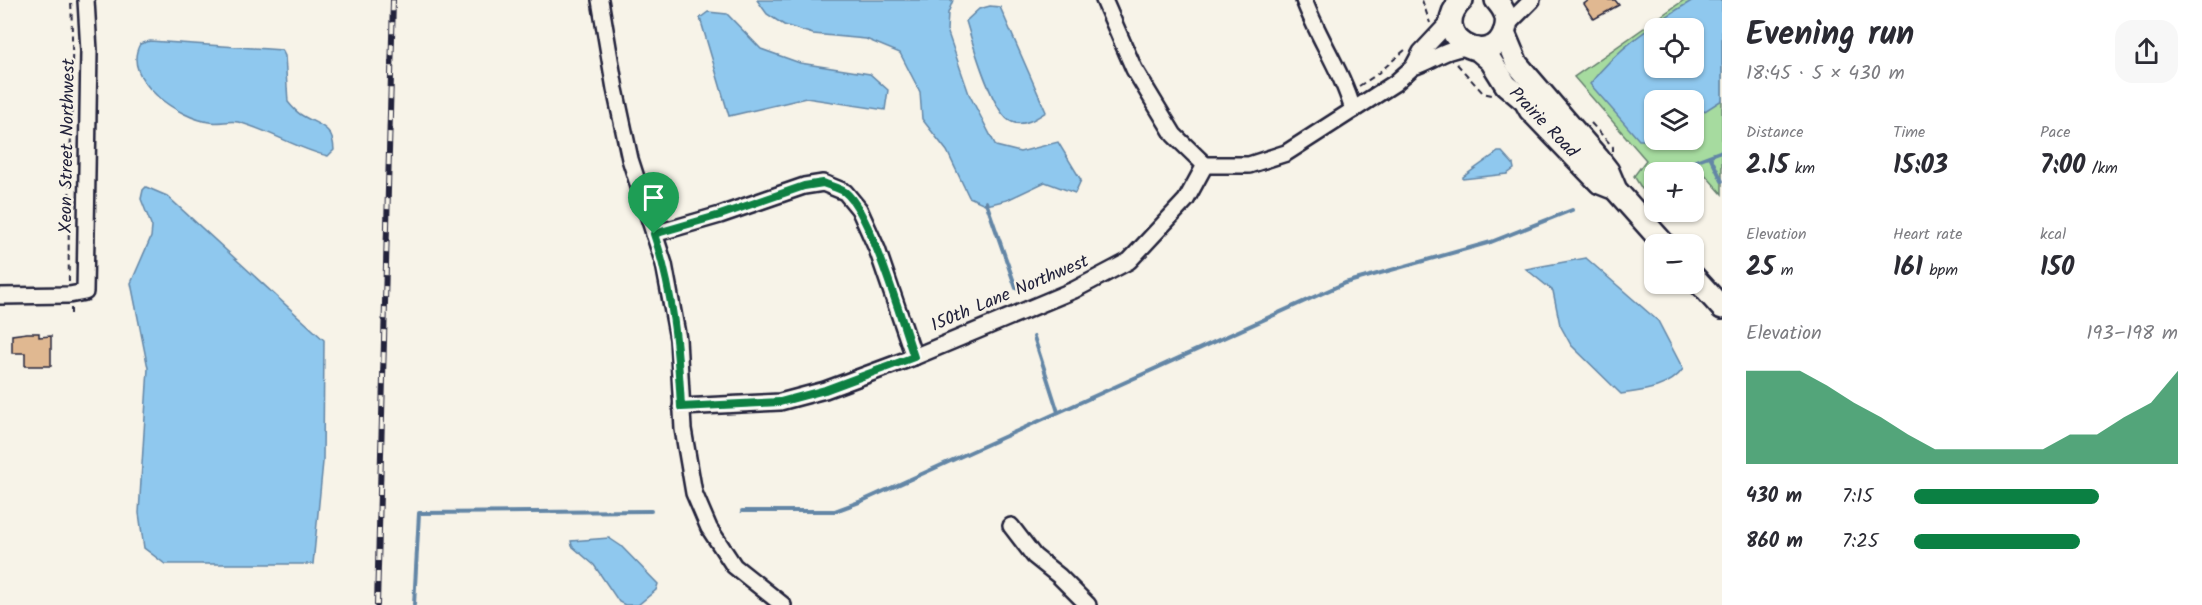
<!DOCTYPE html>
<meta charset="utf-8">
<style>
:root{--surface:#fff;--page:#f7f7f7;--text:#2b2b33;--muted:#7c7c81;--accent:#0b8043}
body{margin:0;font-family:Kalam,sans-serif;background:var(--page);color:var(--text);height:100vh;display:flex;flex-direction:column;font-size:22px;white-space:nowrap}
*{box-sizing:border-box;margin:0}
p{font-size:20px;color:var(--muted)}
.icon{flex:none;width:33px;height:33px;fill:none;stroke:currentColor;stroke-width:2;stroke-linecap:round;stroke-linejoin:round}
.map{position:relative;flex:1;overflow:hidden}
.drawer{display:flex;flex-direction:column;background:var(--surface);width:480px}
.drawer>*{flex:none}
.fabs{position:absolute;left:1644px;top:18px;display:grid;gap:12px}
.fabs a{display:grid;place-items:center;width:60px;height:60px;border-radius:12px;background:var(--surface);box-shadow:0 2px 4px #0004;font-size:30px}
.pin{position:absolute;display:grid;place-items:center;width:51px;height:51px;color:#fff;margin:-62px -26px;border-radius:50% 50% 50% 0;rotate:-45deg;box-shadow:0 0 6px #0007}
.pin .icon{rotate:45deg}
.round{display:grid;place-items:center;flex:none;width:63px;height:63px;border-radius:18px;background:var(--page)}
.summary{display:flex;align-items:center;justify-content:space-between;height:102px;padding:0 24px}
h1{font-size:33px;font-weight:800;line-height:45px}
.figures{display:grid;grid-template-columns:repeat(3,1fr);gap:9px;height:102px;padding:6px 24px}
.figures div{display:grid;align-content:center}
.figures b{font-size:26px;font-weight:800}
.figures small{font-size:16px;font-weight:400}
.figures p{font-size:16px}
.chart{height:168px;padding:12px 24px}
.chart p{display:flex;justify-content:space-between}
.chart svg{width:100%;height:108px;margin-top:6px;fill:var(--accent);opacity:.7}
ul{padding:0 24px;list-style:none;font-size:20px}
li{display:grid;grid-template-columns:96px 72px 1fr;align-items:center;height:45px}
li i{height:15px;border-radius:8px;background:var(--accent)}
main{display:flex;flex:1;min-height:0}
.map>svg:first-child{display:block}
.green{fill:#a6db9f;stroke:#647e6d;stroke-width:1.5;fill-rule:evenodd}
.water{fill:#8fc8ee;stroke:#6386a6;stroke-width:1.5;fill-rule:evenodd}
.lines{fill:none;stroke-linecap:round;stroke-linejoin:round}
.stream{stroke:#6386a6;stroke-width:4}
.building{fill:#e0b891;stroke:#22223b;stroke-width:1.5}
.street-casing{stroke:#22223b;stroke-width:20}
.secondary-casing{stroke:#22223b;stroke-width:26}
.path{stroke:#22223b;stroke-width:2;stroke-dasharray:6 4.5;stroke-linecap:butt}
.street{stroke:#f7f3e8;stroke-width:15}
.secondary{stroke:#f7f3e8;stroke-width:21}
.rail-casing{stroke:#22223b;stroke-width:6}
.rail{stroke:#f7f3e8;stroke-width:4;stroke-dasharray:11;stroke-linecap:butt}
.route-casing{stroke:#fff;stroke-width:12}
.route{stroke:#0b8043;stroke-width:8}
.labels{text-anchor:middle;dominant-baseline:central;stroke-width:4.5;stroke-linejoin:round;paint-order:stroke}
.street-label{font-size:18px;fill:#22223b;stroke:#f7f3e8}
</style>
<main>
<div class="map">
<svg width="1722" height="605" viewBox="0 0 1722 605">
<rect width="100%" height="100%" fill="#f7f3e8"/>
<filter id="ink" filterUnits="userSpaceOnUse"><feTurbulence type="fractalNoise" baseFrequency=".0167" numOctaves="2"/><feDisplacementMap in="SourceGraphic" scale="12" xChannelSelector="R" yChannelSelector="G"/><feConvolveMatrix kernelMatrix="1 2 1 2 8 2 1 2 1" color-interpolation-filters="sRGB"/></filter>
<g filter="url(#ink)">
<path class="green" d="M 1684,0 L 1722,0 L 1722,194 L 1702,171 L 1694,173 L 1654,172 L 1654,185 L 1642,189 L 1634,176 L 1646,160 L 1574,77 ZM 1654,28 L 1694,28 L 1694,68 L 1654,68 ZM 1654,100 L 1694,100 L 1694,140 L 1654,140 Z"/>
<g class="water">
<path d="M 757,0 L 953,0 L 948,13 L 947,30 L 969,94 L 996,146 L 1020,152 L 1058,142 L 1081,180 L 1075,193 L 1045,182 L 1007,200 L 987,205 L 969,197 L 947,151 L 922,119 L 920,92 L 900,53 L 866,39 L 813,34 L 784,25 L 767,14 Z"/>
<path d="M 1693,0 L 1722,0 L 1722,100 L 1694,118 L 1694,100 L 1654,100 L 1654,140 L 1660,140 L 1639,140 L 1590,84 C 1616,49 1656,22 1693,0 ZM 1654,28 L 1694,28 L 1694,68 L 1654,68 Z"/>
<path d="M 990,6 L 1000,7 L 1046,112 C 1037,118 1024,127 1012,122 C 993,116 972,41 966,21 L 979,9 Z"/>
<path d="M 708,12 L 727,14 L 761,49 L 800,63 L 870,74 L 888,90 L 885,110 L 806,98 L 729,116 L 700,18 Z"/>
<path d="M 150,41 L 282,50 L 285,56 L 288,102 C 292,107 297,113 303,116 C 320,126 333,126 334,150 L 328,156 C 297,149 269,130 238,122 C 229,120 219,124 210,122 C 180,119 120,79 140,44 Z"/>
<path d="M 1498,152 L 1502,152 L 1513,164 L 1514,169 L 1507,174 L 1463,179 L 1463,177 Z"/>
<path d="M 146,187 L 167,196 L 324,340 L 323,462 L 313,564 L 165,564 L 144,548 L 139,513 L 148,368 L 131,283 L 151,237 L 152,227 L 141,199 L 143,190 Z"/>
<path d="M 1586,258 L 1658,321 L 1683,369 C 1670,388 1642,391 1621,394 L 1571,345 L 1560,325 L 1553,291 L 1526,269 Z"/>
<path d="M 609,538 L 621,546 L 658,584 L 656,590 L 638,605 L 625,605 L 619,602 L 594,565 L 572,546 L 571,541 Z"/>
</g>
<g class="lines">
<g class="stream">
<path d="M 1710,156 L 1722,181"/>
<path d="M 1666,172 L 1722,151"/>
<path d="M 986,202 L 1016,288"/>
<path d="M 1034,337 L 1058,412"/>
<path d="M 742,511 L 835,511 L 862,501 L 1345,283 L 1491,242 L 1572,210"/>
<path d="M 414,605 L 419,513 L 651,511"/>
</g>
</g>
<g class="building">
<path d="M 1589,0 L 1615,0 L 1619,5 L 1594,19 L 1584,4 Z"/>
<path d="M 27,333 L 39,333 L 39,337 L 51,336 L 51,366 L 25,366 L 25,353 L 12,353 L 12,335 Z"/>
</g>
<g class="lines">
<g class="street-casing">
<g id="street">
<path d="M 600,0 L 615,89 L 630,159 L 664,264 L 678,339 L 683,429 L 694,493 L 709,528 L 734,566 L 783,605"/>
<path d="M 1104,0 L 1134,69 L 1174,135 L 1205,165"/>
<path d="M 1304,0 C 1318,38 1342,71 1353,110"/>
<path d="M 1451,20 L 1421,52 L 1413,67 C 1434,60 1443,50 1467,47"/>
<path d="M 1507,25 L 1532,0"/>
<path d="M 1205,165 L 1249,165 L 1286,153 L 1395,83 L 1413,67"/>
<path d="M 654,234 L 720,215 L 804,186 L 823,183 L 845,192 L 859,209 L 877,249 L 914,357"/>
<path d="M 0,296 L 69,295 L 85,292 L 89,51 L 86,0"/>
<path d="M 681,407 L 780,402 L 825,390 L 914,357 L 1074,290 L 1129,261 L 1186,200 L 1205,165"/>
<path d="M 1011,526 L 1034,556 L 1059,576 L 1088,605"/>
</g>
</g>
<g class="secondary-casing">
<g id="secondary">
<path d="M 1462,0 C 1425,36 1492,73 1505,30 C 1509,18 1504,9 1496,0"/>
<path d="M 1504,33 L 1517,64 L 1598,158 L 1608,171 L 1616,190 L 1664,244"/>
<path d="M 1477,49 L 1491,61 L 1506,85 L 1525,101 L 1530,110 L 1600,183 L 1610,187"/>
<path d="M 1694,277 L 1722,308"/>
</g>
</g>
<g class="path">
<path d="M 1422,0 L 1430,23"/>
<path d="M 1457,64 L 1483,93 L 1492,95"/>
<path d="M 1359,86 L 1376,75 L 1406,49"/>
<path d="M 1591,123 L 1613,147 L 1613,151"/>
<path d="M 69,282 C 67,188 75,94 71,0"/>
<path d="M 71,308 L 71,317"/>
</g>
<use href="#street" class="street"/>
<use href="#secondary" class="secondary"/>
<g class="rail-casing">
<path id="rail" d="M 377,605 L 393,0"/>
</g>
<use href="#rail" class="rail"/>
</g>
</g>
<g class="lines" filter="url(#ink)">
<g class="route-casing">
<path id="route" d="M 823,183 C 830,186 839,188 845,192 C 870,211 902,322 914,357 L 825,390 L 780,402 L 681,407 C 678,347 673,291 654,234 L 720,215 L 804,186 Z"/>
</g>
<use href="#route" class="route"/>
</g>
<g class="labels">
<g class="street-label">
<text transform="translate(1543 123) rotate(46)">Prairie Road</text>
<text transform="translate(68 146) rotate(-89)">Xeon Street Northwest</text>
<text transform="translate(1010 294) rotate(-23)">150th Lane Northwest</text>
</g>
</g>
</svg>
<div class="fabs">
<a><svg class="icon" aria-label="locate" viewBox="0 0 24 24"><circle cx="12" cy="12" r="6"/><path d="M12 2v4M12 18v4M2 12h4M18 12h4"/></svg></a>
<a><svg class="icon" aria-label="layers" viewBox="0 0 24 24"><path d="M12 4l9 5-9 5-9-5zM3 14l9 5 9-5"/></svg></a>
<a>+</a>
<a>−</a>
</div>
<div class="pin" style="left:654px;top:234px;background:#1e9e55"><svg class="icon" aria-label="arrive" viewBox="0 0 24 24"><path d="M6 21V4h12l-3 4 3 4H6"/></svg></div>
</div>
<section class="drawer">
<div class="summary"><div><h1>Evening run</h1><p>18:45 · 5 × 430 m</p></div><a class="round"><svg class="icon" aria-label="share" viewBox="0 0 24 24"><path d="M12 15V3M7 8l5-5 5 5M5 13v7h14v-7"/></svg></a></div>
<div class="figures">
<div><p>Distance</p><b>2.15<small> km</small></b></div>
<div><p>Time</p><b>15:03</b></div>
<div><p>Pace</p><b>7:00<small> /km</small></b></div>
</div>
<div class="figures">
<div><p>Elevation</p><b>25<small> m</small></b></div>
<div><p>Heart rate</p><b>161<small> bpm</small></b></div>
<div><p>kcal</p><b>150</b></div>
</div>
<div class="chart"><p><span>Elevation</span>193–198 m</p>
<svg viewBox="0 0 160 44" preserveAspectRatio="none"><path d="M0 44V6L10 6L20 6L30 12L40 19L50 25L60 32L70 38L80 38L90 38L100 38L110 38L120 32L130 32L140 25L150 19L160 6V44z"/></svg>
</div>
<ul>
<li><b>430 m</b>7:15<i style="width:70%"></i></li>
<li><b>860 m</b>7:25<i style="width:63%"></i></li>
</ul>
</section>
</main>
